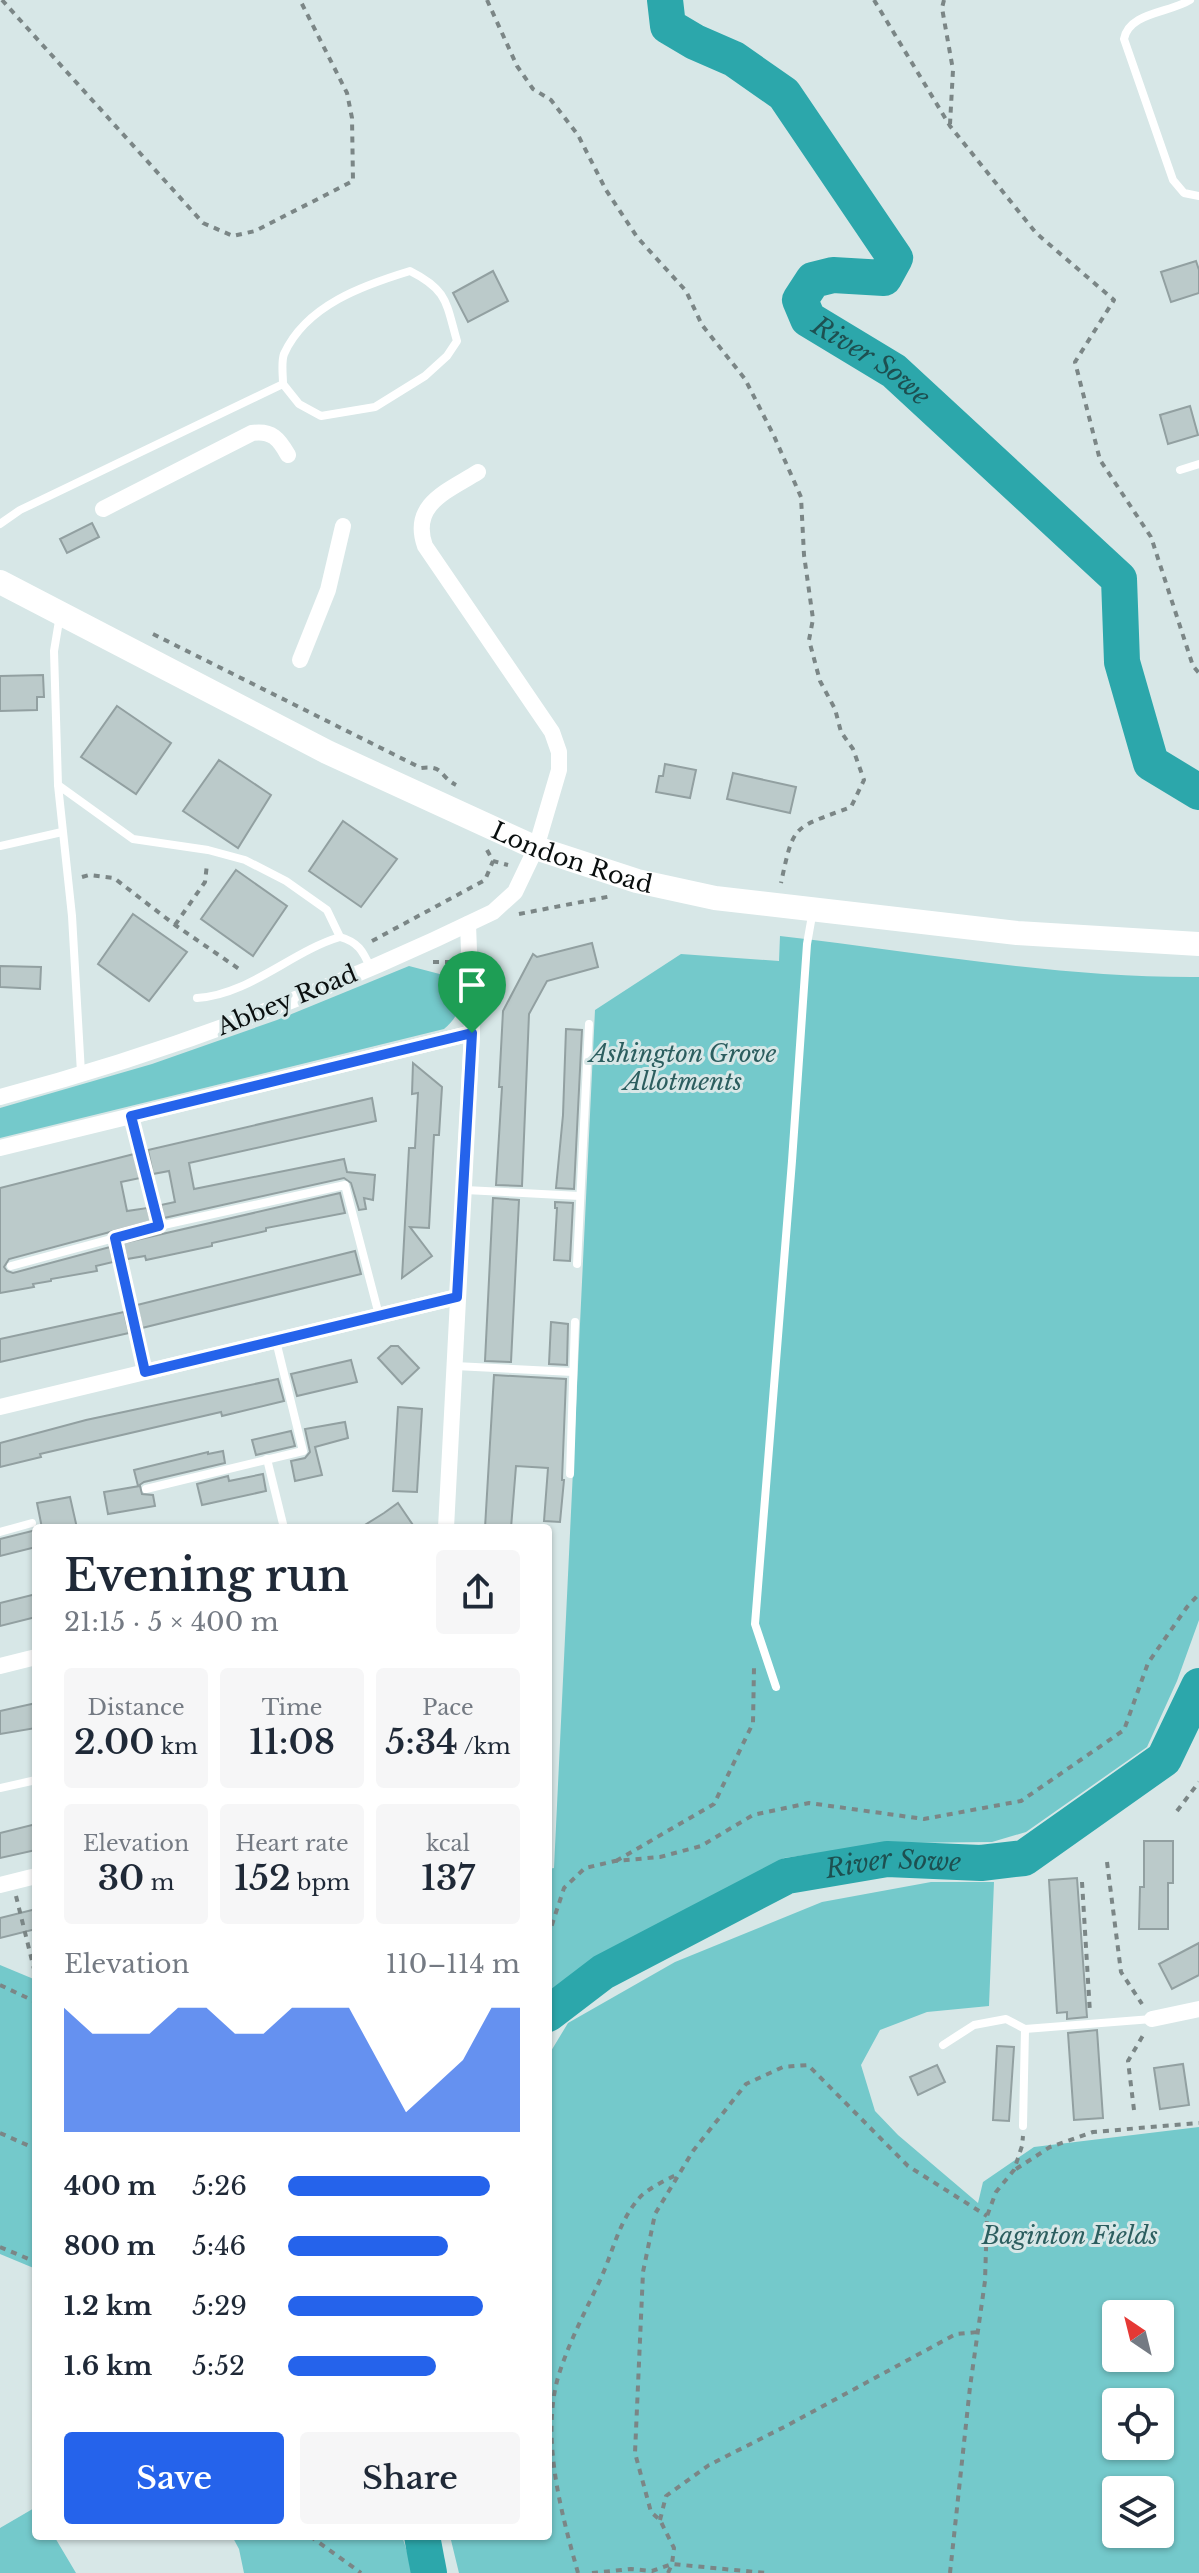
<!DOCTYPE html>
<meta charset="utf-8">
<style>
:root{--surface:#fff;--page:#f6f6f7;--text:#1f2937;--muted:#747a83;--accent:#2563eb}
body{margin:0;font-family:"Libre Baskerville",serif;background:var(--page);color:var(--text);height:100vh;display:flex;flex-direction:column;font-size:30px;white-space:nowrap}
*{box-sizing:border-box;margin:0}
p{font-size:26px;color:var(--muted)}
.icon{flex:none;width:44px;height:44px;fill:none;stroke:currentColor;stroke-width:2;stroke-linecap:round;stroke-linejoin:round}
.map{position:relative;flex:1;overflow:hidden}
.drawer{position:absolute;left:32px;top:1524px;width:520px;height:1016px;display:flex;flex-direction:column;background:var(--surface);border-radius:8px;box-shadow:0 2px 6px #0004}
.drawer>*{flex:none}
.needle{width:52px;rotate:325deg}
.tools{position:absolute;left:1102px;top:2300px;display:grid;gap:16px}
.tools a{display:grid;place-items:center;width:72px;height:72px;border-radius:8px;background:var(--surface);box-shadow:0 2px 6px #0004;font-size:40px}
.pin{position:absolute;display:grid;place-items:center;width:68px;height:68px;color:#fff;margin:-82px -34px;border-radius:50% 50% 50% 0;rotate:-45deg;box-shadow:0 0 8px #0007}
.pin .icon{rotate:45deg}
.round{display:grid;place-items:center;flex:none;width:84px;height:84px;border-radius:8px;background:var(--page)}
.summary{display:flex;align-items:center;justify-content:space-between;height:136px;padding:0 32px}
h1{font-size:44px;font-weight:600;line-height:60px}
.figures{display:grid;grid-template-columns:repeat(3,1fr);gap:12px;height:136px;padding:8px 32px}
.figures div{display:grid;align-content:center;border-radius:8px;background:var(--page);text-align:center}
.figures b{font-size:34px;font-weight:600}
.figures small{font-size:22px;font-weight:400}
.figures p{font-size:22px}
.chart{height:224px;padding:16px 32px}
.chart p{display:flex;justify-content:space-between}
.chart svg{width:100%;height:144px;margin-top:8px;fill:var(--accent);opacity:.7}
.button{display:flex;gap:16px;margin-top:auto;padding:16px 32px}
.button a{flex:1;height:92px;border-radius:8px;background:var(--accent);color:#fff;font-size:32px;font-weight:600;line-height:92px;text-align:center}
.button a+a{background:var(--page);color:var(--text)}
ul{padding:0 32px;list-style:none;font-size:26px}
li{display:grid;grid-template-columns:128px 96px 1fr;align-items:center;height:60px}
li i{height:20px;border-radius:10px;background:var(--accent)}
.map>svg:first-child{display:block}
.green{fill:#74c9cb;fill-rule:evenodd}
.lines{fill:none;stroke-linecap:round;stroke-linejoin:round}
.river{stroke:#2ca7ab;stroke-width:36}
.building{fill:#bbcaca;stroke:#92a0a1;stroke-width:2}
.path{stroke:#7b8686;stroke-width:4;stroke-dasharray:6 6;stroke-linecap:butt}
.lane{stroke:#fff;stroke-width:8}
.street{stroke:#fff;stroke-width:16}
.secondary{stroke:#fff;stroke-width:24}
.route-casing{stroke:#fff;stroke-width:16}
.route{stroke:#2563eb;stroke-width:10}
.labels{text-anchor:middle;dominant-baseline:central;stroke-width:6;stroke-linejoin:round;paint-order:stroke}
.street-label{font-size:24px;fill:#0a0f0f;stroke:#d7e7e7}
.park-label{font-size:24px;font-style:italic;fill:#2c5e5f;stroke:#d7e7e7}
.water-label{font-size:26px;font-style:italic;fill:#1d5051;stroke:#d7e7e7}
</style>
<div class="map">
<svg width="1199" height="2573" viewBox="0 0 1199 2573">
<rect width="100%" height="100%" fill="#d7e7e7"/>
<g class="green">
<path d="M 780,936 C 919,952 1058,978 1199,977 L 1199,1620 L 1177,1681 L 1147,1747 L 1026,1832 L 992,1842 L 890,1843 L 784,1858 L 577,1970 L 548,2000 L 548,1869 L 554,1868 L 595,1010 L 681,954 L 779,961 Z"/>
<path d="M 409,966 L 455,978 C 467,997 460,1016 444,1029 L 0,1138 L 0,1108 L 152,1064 L 277,1020 Z"/>
<path d="M 931,1882 L 994,1882 L 989,2006 L 927,2012 L 880,2030 L 861,2065 L 875,2111 L 898,2135 L 978,2203 L 983,2182 L 1034,2147 L 1199,2127 L 1199,2573 L 459,2573 L 450,2536 L 548,2536 L 548,2056 L 568,2023 L 675,1962 L 822,1902 ZM 1116,2314 L 1160,2314 L 1160,2358 L 1116,2358 ZM 1160,2402 L 1160,2446 L 1116,2446 L 1116,2402 ZM 1160,2490 L 1160,2534 L 1116,2534 L 1116,2490 Z"/>
<path d="M 0,1965 L 36,1980 L 36,2269 L 0,2254 Z"/>
<path d="M 36,2507 L 36,2536 L 54,2536 L 76,2573 L 0,2573 L 0,2528 Z"/>
<path d="M 232,2536 L 402,2536 L 414,2573 L 244,2573 L 239,2549 Z"/>
</g>
<g class="lines">
<g class="river">
<path id="s1" d="M 665,0 L 668,26 L 695,42 L 734,59 L 784,94 L 895,258 L 884,278 L 833,275 L 813,280 L 800,300 L 808,319 L 894,371 L 1119,579 L 1122,662 L 1151,763 L 1199,792"/>
<path id="s2" d="M 548,2014 L 603,1972 L 787,1876 L 887,1859 L 981,1863 L 1024,1858 L 1164,1759 L 1199,1686"/>
<path d="M 422,2536 L 429,2573"/>
</g>
</g>
<g class="building">
<path d="M 1196,261 L 1199,270 L 1199,293 L 1171,302 L 1161,272 Z"/>
<path d="M 493,271 L 508,301 L 468,322 L 453,293 Z"/>
<path d="M 1190,406 L 1198,435 L 1168,444 L 1160,415 Z"/>
<path d="M 92,523 L 99,537 L 67,553 L 60,539 Z"/>
<path d="M 43,675 L 44,697 L 37,697 L 37,710 L 0,711 L 0,676 Z"/>
<path d="M 117,706 L 171,743 L 136,794 L 81,757 Z"/>
<path d="M 219,760 L 271,795 L 238,848 L 183,811 Z"/>
<path d="M 665,764 L 696,770 L 690,798 L 656,792 L 659,776 L 663,776 Z"/>
<path d="M 733,773 L 796,787 L 790,813 L 727,799 Z"/>
<path d="M 343,821 L 397,859 L 361,907 L 309,871 Z"/>
<path d="M 236,870 L 287,906 L 253,956 L 201,919 Z"/>
<path d="M 133,914 L 187,952 L 149,1001 L 98,964 Z"/>
<path d="M 592,943 L 598,967 L 547,981 L 529,1014 L 522,1186 L 496,1185 L 502,1087 L 499,1087 L 503,1011 L 533,954 L 537,957 Z"/>
<path d="M 0,966 L 41,967 L 40,989 L 0,987 Z"/>
<path d="M 566,1029 L 582,1030 L 574,1189 L 556,1188 L 563,1115 Z"/>
<path d="M 413,1063 L 442,1087 L 439,1135 L 434,1135 L 429,1228 L 410,1227 L 432,1256 L 402,1278 L 409,1148 L 415,1148 L 418,1093 L 412,1094 Z"/>
<path d="M 372,1098 L 376,1121 L 189,1163 L 194,1189 L 344,1159 L 347,1172 L 375,1175 L 373,1200 L 364,1198 L 366,1209 L 359,1210 L 351,1183 L 344,1178 L 164,1218 L 161,1205 L 175,1202 L 169,1171 L 153,1174 L 148,1150 Z"/>
<path d="M 134,1154 L 140,1178 L 121,1182 L 127,1211 L 147,1208 L 151,1221 L 9,1259 L 4,1267 L 7,1271 L 13,1273 L 110,1247 L 113,1262 L 96,1266 L 97,1271 L 51,1279 L 51,1281 L 33,1284 L 34,1287 L 0,1293 L 0,1188 Z"/>
<path d="M 340,1193 L 345,1213 L 266,1228 L 266,1231 L 212,1243 L 212,1246 L 146,1260 L 145,1256 L 127,1259 L 123,1243 Z"/>
<path d="M 493,1198 L 519,1200 L 511,1362 L 485,1361 Z"/>
<path d="M 555,1202 L 573,1203 L 570,1261 L 554,1260 L 557,1208 L 555,1208 Z"/>
<path d="M 355,1251 L 361,1274 L 142,1328 L 137,1305 Z"/>
<path d="M 124,1312 L 129,1333 L 0,1362 L 0,1339 Z"/>
<path d="M 551,1322 L 568,1324 L 567,1365 L 549,1364 Z"/>
<path d="M 391,1346 L 398,1346 L 419,1368 L 402,1384 L 378,1358 Z"/>
<path d="M 351,1360 L 357,1382 L 297,1396 L 291,1374 Z"/>
<path d="M 494,1375 L 566,1379 L 562,1480 L 564,1480 L 560,1522 L 544,1521 L 548,1468 L 516,1466 L 511,1528 L 485,1528 Z"/>
<path d="M 278,1379 L 284,1401 L 222,1416 L 221,1412 L 40,1454 L 41,1457 L 0,1467 L 0,1443 L 86,1420 Z"/>
<path d="M 398,1407 L 422,1409 L 417,1492 L 393,1491 Z"/>
<path d="M 345,1422 L 348,1438 L 315,1447 L 322,1475 L 295,1481 L 291,1461 L 305,1458 L 310,1452 L 305,1429 Z"/>
<path d="M 291,1431 L 295,1446 L 256,1455 L 252,1440 Z"/>
<path d="M 223,1451 L 225,1463 L 144,1482 L 138,1486 L 134,1470 L 208,1452 L 208,1454 Z"/>
<path d="M 263,1474 L 266,1491 L 202,1505 L 197,1484 L 228,1476 L 229,1481 Z"/>
<path d="M 140,1486 L 142,1494 L 153,1495 L 155,1506 L 108,1514 L 104,1492 Z"/>
<path d="M 70,1497 L 77,1528 L 42,1528 L 37,1503 Z"/>
<path d="M 398,1503 L 415,1528 L 360,1528 L 384,1513 Z"/>
<path d="M 36,1530 L 36,1547 L 0,1556 L 0,1539 Z"/>
<path d="M 36,1594 L 36,1617 L 0,1626 L 0,1603 Z"/>
<path d="M 36,1703 L 36,1728 L 0,1734 L 0,1711 Z"/>
<path d="M 36,1824 L 36,1850 L 0,1858 L 0,1833 Z"/>
<path d="M 1144,1841 L 1173,1841 L 1173,1883 L 1168,1883 L 1168,1929 L 1139,1929 L 1140,1887 L 1144,1887 Z"/>
<path d="M 1077,1878 L 1087,2017 L 1067,2019 L 1067,2012 L 1057,2013 L 1049,1880 Z"/>
<path d="M 36,1909 L 36,1929 L 0,1938 L 0,1918 Z"/>
<path d="M 1199,1943 L 1199,1975 L 1172,1989 L 1159,1964 Z"/>
<path d="M 1097,2030 L 1103,2118 L 1074,2120 L 1068,2033 Z"/>
<path d="M 997,2046 L 1014,2047 L 1009,2121 L 993,2120 Z"/>
<path d="M 1183,2064 L 1189,2105 L 1160,2109 L 1154,2068 Z"/>
<path d="M 937,2065 L 945,2082 L 918,2095 L 910,2077 Z"/>
</g>
<g class="lines">
<g class="path">
<path d="M 2,0 L 203,223 L 233,236 L 255,231 L 353,181 L 352,118 L 347,93 L 300,0"/>
<path d="M 487,0 L 517,66 L 533,89 L 551,100 L 578,135 L 606,190 L 637,237 L 686,291 L 702,325 L 745,379 L 774,436 L 801,497 L 804,555 L 813,619 L 809,640 L 820,681 L 835,709 L 841,732 L 853,749 L 864,780 L 851,807 C 793,829 794,822 781,883"/>
<path d="M 874,0 L 950,126 L 1036,233 L 1114,300 L 1075,362 L 1100,460 L 1151,537 L 1193,666 L 1199,673"/>
<path d="M 944,0 L 942,8 L 953,70 L 950,124"/>
<path d="M 153,634 L 421,768 C 444,765 439,776 456,785"/>
<path d="M 487,850 L 493,861 L 508,865"/>
<path d="M 82,877 L 89,875 L 114,878 L 175,925 L 242,971"/>
<path d="M 519,914 L 612,896"/>
<path d="M 175,925 L 205,882 L 207,864"/>
<path d="M 372,941 L 485,880 L 493,861"/>
<path d="M 433,962 L 452,962"/>
<path d="M 1177,1811 L 1199,1782"/>
<path d="M 616,1861 L 714,1804 L 753,1723 L 754,1667"/>
<path d="M 1107,1862 L 1121,1972 L 1142,2004"/>
<path d="M 1082,1882 L 1090,2013"/>
<path d="M 16,1896 L 36,1977"/>
<path d="M 548,1937 L 564,1888 L 585,1868 L 615,1861 L 660,1857 L 701,1846 L 753,1815 L 809,1803 L 924,1819 L 1021,1801 L 1124,1730 L 1148,1663 L 1187,1607 L 1199,1594"/>
<path d="M 0,1985 L 36,2002"/>
<path d="M 1134,2110 L 1128,2061 L 1145,2032"/>
<path d="M 0,2133 L 36,2149"/>
<path d="M 1016,2169 L 1050,2147 L 1093,2132 L 1199,2123"/>
<path d="M 0,2247 L 36,2262"/>
<path d="M 660,2520 L 666,2496 L 709,2465 L 788,2425 L 956,2334 L 978,2332"/>
<path d="M 310,2536 L 361,2573"/>
<path d="M 578,2573 C 561,2512 540,2436 559,2374 C 570,2340 586,2310 601,2278 C 614,2249 619,2220 641,2196 C 651,2187 666,2180 678,2174"/>
<path d="M 592,2573 L 631,2569 L 652,2571 L 672,2564 L 766,2573"/>
<path d="M 668,2573 L 672,2564 L 674,2548 L 660,2520 L 651,2512 L 635,2453 L 643,2272 L 655,2214 L 693,2151 L 746,2084 L 783,2067 L 808,2065 L 908,2166 L 987,2216"/>
<path d="M 950,2573 L 970,2387 L 985,2281 L 987,2216 L 996,2192 L 1014,2170 L 1022,2146 L 1023,2136"/>
</g>
<g class="lane">
<path d="M 1190,0 C 1170,13 1129,12 1124,39 L 1173,180 L 1184,193 L 1199,196"/>
<path d="M 1180,470 L 1199,464"/>
<path d="M 0,524 L 20,510 L 283,384 C 283,375 281,362 284,354 C 306,305 364,285 410,271 C 448,290 446,303 457,341 L 447,356 L 425,376 L 375,407 L 321,416 L 299,404 L 283,384"/>
<path d="M 60,615 L 54,651 L 58,785 L 133,839 L 208,850 L 245,860 L 286,881 L 327,910 L 340,937 C 358,942 363,951 370,967"/>
<path d="M 58,785 L 72,916 L 81,1073"/>
<path d="M 0,846 L 62,832"/>
<path d="M 197,998 C 249,995 292,951 340,937"/>
<path d="M 465,1190 L 580,1196"/>
<path d="M 159,1226 L 345,1185 L 379,1315"/>
<path d="M 115,1238 L 145,1372"/>
<path d="M 577,1264 L 589,1024"/>
<path d="M 11,1266 L 159,1226 L 132,1117"/>
<path d="M 455,1366 L 573,1372"/>
<path d="M 267,1459 L 284,1528"/>
<path d="M 570,1474 L 575,1322"/>
<path d="M 146,1489 L 303,1451 L 276,1341"/>
<path d="M 0,1532 L 32,1523"/>
<path d="M 776,1687 L 755,1624 L 792,1161 L 807,944 L 813,910"/>
<path d="M 0,1788 L 36,1780"/>
<path d="M 943,2045 L 974,2025 L 1006,2019 L 1025,2029"/>
<path d="M 1023,2126 L 1025,2029 L 1152,2019"/>
</g>
<g class="street">
<path d="M 103,509 L 252,433 C 272,430 279,439 288,455"/>
<path d="M 300,660 L 328,590 L 343,526"/>
<path d="M 0,1097 C 170,1052 335,989 493,912 L 515,892 L 536,848 L 559,770 L 559,752 L 552,732 L 425,546 C 410,504 448,491 478,472"/>
<path d="M 0,1148 L 472,1033"/>
<path d="M 0,1407 L 457,1297"/>
<path d="M 446,1528 L 472,1033 L 468,924"/>
<path d="M 0,1666 L 36,1657"/>
<path d="M 0,1885 L 36,1876"/>
<path d="M 1152,2019 L 1199,2009"/>
</g>
<path class="secondary" id="s3" d="M 0,582 L 327,752 L 536,848 L 637,881 L 715,898 L 1017,933 L 1199,944"/>
</g>
<g class="lines">
<g class="route-casing">
<path id="route" d="M 472,1033 L 457,1297 L 145,1372 L 115,1238 L 159,1226 L 131,1116 Z"/>
</g>
<use href="#route" class="route"/>
</g>
<g class="labels">
<g class="street-label">
<text stroke="none"><textPath href="#s3" startOffset="636">London Road</textPath></text>
<text transform="translate(287 1000) rotate(-22)">Abbey Road</text>
</g>
<g class="park-label">
<text x="683" y="1053">Ashington Grove<tspan x="683" dy="28">Allotments</tspan></text>
<text x="1070" y="2235">Baginton Fields</text>
</g>
<g class="water-label">
<text stroke="none"><textPath href="#s1" startOffset="574">River Sowe</textPath></text>
<text stroke="none"><textPath href="#s2" startOffset="384">River Sowe</textPath></text>
</g>
</g>
</svg>
<div class="tools">
<a><svg class="needle" viewBox="-14 -14 28 28"><path d="M0-13l5 13h-10z" fill="#e53935"/><path d="M0 13l5-13h-10z" fill="#747a83"/></svg></a>
<a><svg class="icon" aria-label="locate" viewBox="0 0 24 24"><circle cx="12" cy="12" r="6"/><path d="M12 2v4M12 18v4M2 12h4M18 12h4"/></svg></a>
<a><svg class="icon" aria-label="layers" viewBox="0 0 24 24"><path d="M12 4l9 5-9 5-9-5zM3 14l9 5 9-5"/></svg></a>
</div>
<div class="pin" style="left:472px;top:1033px;background:#1e9e55"><svg class="icon" aria-label="arrive" viewBox="0 0 24 24"><path d="M6 21V4h12l-3 4 3 4H6"/></svg></div>
<section class="drawer">
<div class="summary"><div><h1>Evening run</h1><p>21:15 · 5 × 400 m</p></div><a class="round"><svg class="icon" aria-label="share" viewBox="0 0 24 24"><path d="M12 15V3M7 8l5-5 5 5M5 13v7h14v-7"/></svg></a></div>
<div class="figures">
<div><p>Distance</p><b>2.00<small> km</small></b></div>
<div><p>Time</p><b>11:08</b></div>
<div><p>Pace</p><b>5:34<small> /km</small></b></div>
</div>
<div class="figures">
<div><p>Elevation</p><b>30<small> m</small></b></div>
<div><p>Heart rate</p><b>152<small> bpm</small></b></div>
<div><p>kcal</p><b>137</b></div>
</div>
<div class="chart"><p><span>Elevation</span>110–114 m</p>
<svg viewBox="0 0 160 44" preserveAspectRatio="none"><path d="M0 44V6L10 14L20 14L30 14L40 6L50 6L60 14L70 14L80 6L90 6L100 6L110 22L120 38L130 30L140 22L150 6L160 6V44z"/></svg>
</div>
<ul>
<li><b>400 m</b>5:26<i style="width:87%"></i></li>
<li><b>800 m</b>5:46<i style="width:69%"></i></li>
<li><b>1.2 km</b>5:29<i style="width:84%"></i></li>
<li><b>1.6 km</b>5:52<i style="width:64%"></i></li>
</ul>
<div class="button"><a>Save</a><a>Share</a></div>
</section>
</div>
